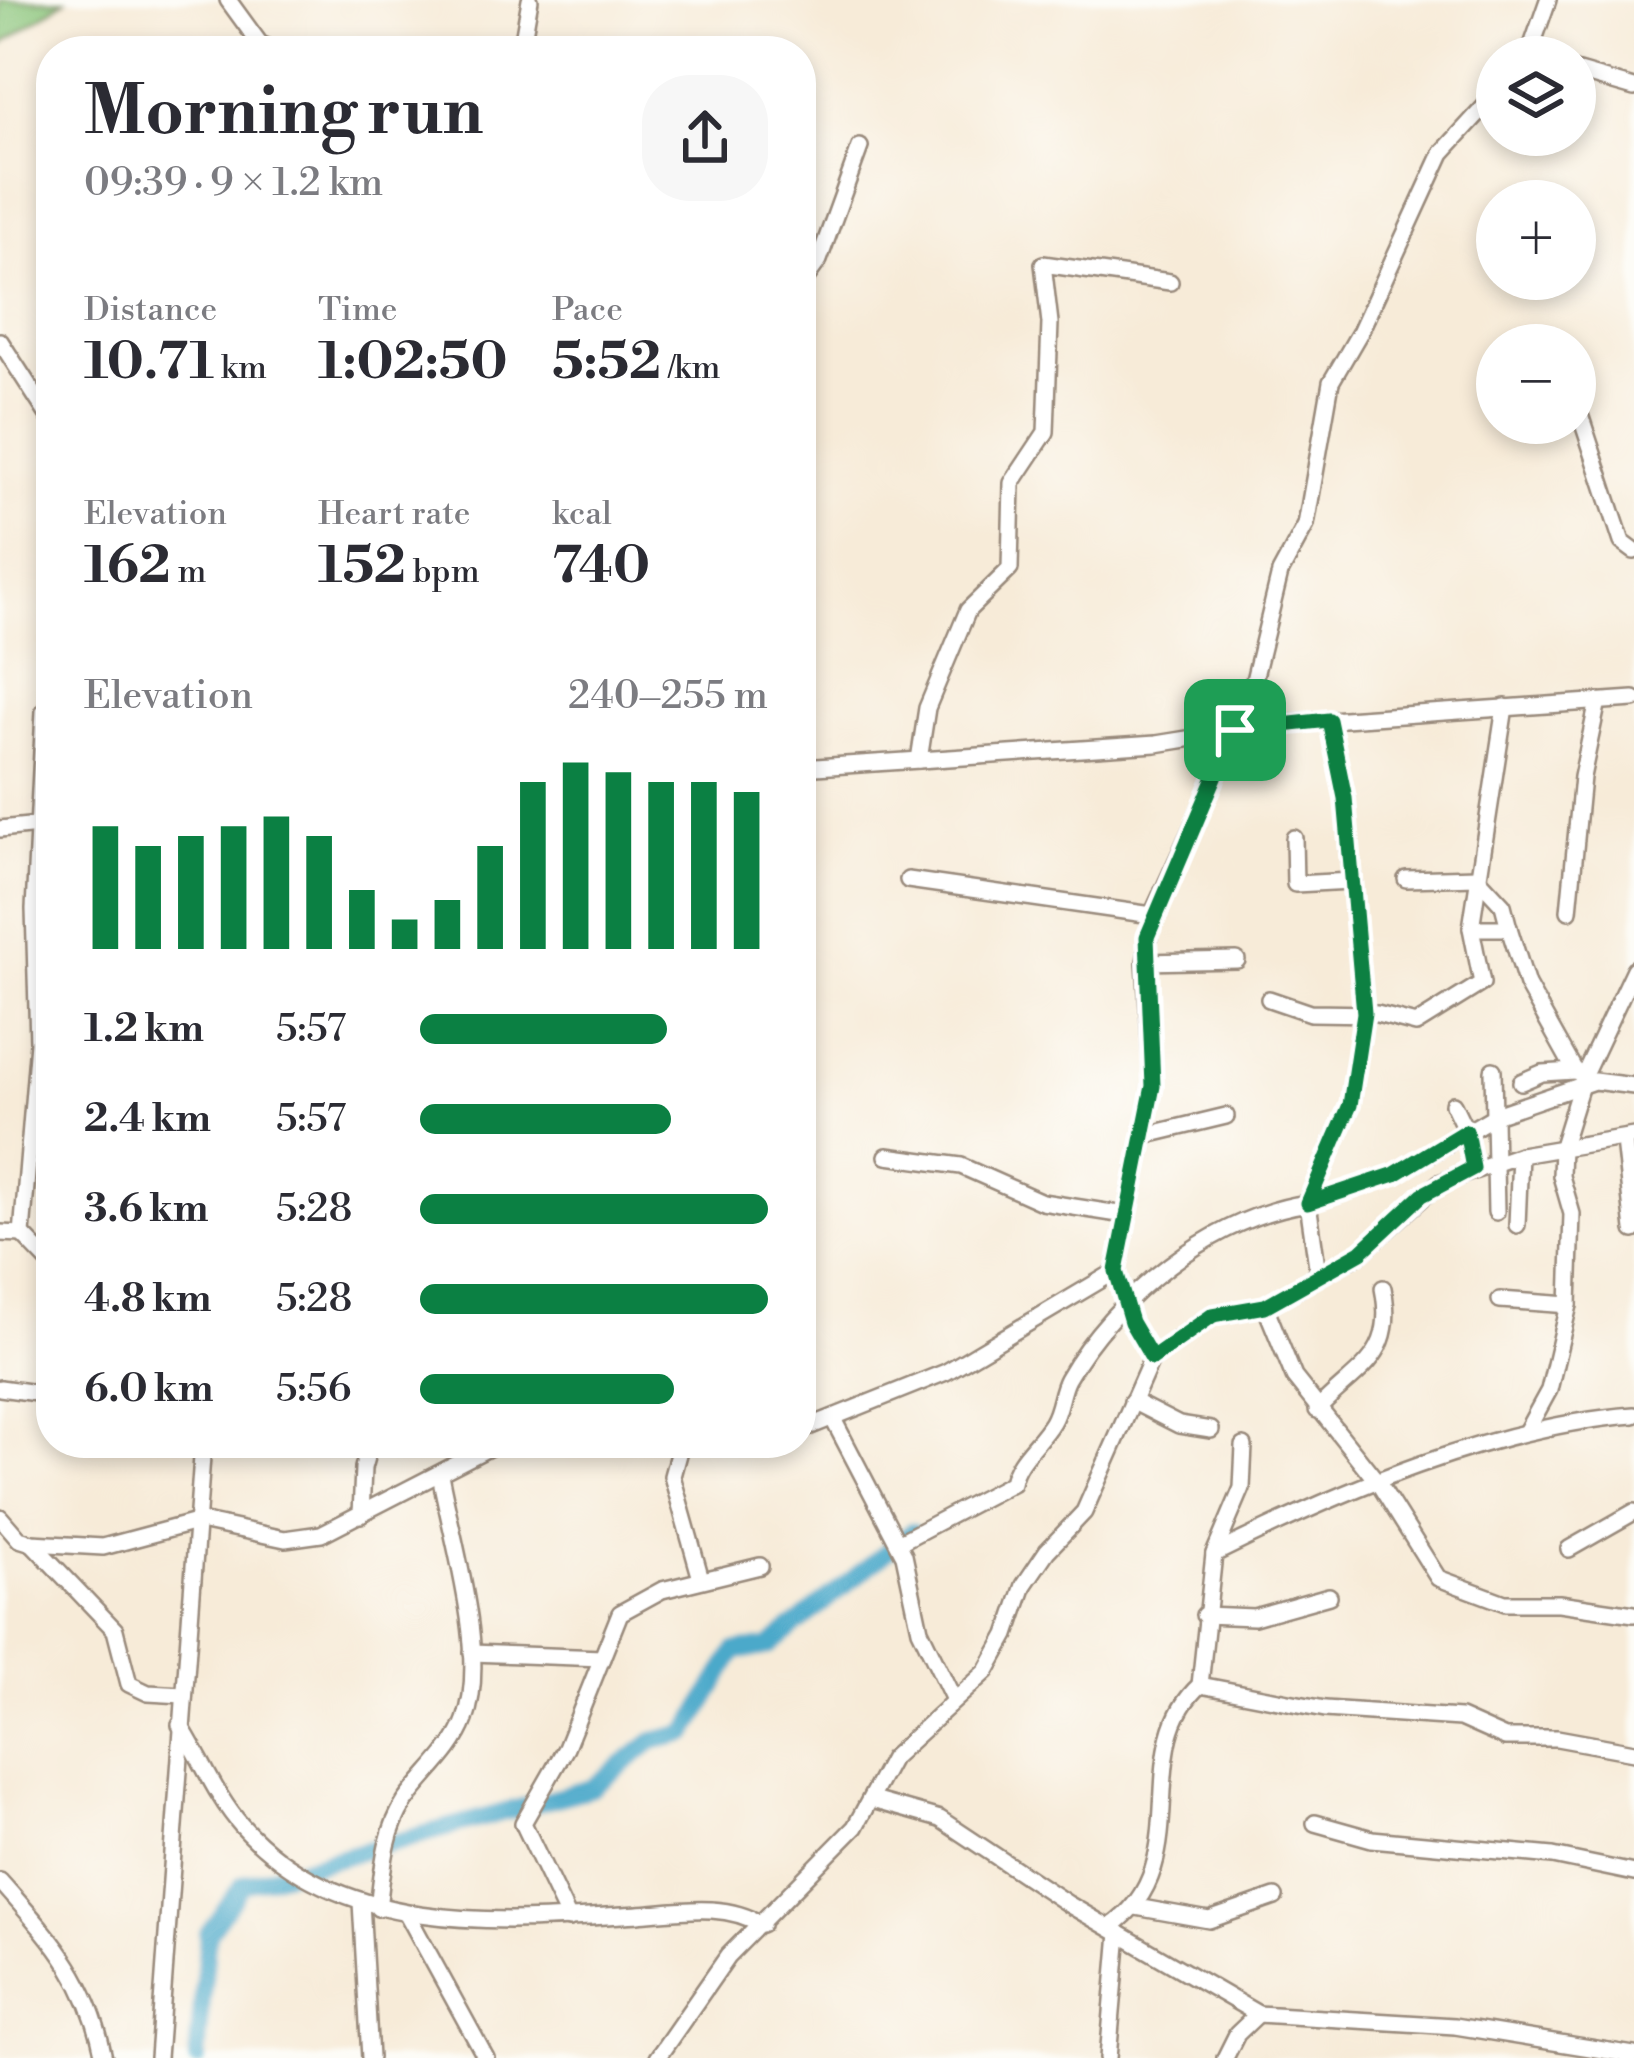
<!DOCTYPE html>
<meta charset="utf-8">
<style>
:root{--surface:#fff;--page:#f7f7f7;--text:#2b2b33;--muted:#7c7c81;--accent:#0b8043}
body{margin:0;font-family:"Libre Bodoni",serif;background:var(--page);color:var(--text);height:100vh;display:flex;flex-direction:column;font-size:45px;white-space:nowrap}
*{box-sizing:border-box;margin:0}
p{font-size:39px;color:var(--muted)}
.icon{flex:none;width:66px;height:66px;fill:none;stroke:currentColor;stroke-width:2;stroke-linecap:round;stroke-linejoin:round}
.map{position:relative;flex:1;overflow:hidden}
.side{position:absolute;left:36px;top:36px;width:780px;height:1422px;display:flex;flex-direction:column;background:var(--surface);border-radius:48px;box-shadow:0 6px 18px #0003}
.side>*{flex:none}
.tools{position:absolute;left:1476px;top:36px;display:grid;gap:24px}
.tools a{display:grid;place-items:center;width:120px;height:120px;border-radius:50%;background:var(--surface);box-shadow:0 6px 18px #0003;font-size:60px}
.pin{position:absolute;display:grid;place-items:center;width:102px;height:102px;color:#fff;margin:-51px;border-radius:24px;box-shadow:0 6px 18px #0006}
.round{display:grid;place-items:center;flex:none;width:126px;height:126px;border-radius:48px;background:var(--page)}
.head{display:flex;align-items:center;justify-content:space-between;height:204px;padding:0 48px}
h1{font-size:66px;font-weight:700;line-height:90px}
.metrics{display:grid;grid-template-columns:repeat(3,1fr);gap:18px;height:204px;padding:12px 48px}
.metrics div{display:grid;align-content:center}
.metrics b{font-size:51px;font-weight:700}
.metrics small{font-size:33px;font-weight:400}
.metrics p{font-size:33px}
.chart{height:336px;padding:24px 48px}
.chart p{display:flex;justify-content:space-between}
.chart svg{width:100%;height:216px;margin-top:12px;stroke:var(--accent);stroke-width:6}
ul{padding:0 48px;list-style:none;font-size:39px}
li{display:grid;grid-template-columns:192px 144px 1fr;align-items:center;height:90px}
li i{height:30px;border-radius:15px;background:var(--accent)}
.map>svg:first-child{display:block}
.green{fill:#8ac57a;stroke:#62784c;stroke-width:3}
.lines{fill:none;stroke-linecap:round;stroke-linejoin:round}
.river{stroke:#4ca9ca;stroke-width:18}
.minor-casing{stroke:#998a7b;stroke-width:20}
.minor{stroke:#fff;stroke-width:15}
.route-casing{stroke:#fff;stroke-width:24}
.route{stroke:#0b8043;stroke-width:15}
</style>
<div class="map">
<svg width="1634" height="2058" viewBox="0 0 1634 2058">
<rect width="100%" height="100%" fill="#fdfcf7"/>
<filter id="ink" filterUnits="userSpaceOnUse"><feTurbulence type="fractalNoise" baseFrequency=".00833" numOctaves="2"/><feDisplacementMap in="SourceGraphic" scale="24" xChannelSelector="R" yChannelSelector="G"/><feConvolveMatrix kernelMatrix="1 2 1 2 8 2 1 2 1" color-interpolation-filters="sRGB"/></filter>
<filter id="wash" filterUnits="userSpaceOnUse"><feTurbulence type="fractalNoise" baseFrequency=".004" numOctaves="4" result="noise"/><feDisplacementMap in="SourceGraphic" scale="48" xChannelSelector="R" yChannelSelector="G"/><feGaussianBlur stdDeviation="2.7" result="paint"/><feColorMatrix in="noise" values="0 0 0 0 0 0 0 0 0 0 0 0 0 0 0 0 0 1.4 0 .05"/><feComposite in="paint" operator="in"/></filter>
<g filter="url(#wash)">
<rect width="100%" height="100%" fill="#f7ebd8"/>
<path class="green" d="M 0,0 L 65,0 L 0,46 Z"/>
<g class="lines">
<path class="river" d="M 197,2058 L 208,1933 L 243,1884 L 592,1788 L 653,1741 L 687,1733 L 735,1651 L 768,1647 L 911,1532"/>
</g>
</g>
<g filter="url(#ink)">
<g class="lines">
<g class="minor-casing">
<g id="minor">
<path d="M 228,0 L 260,44 L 277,51"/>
<path d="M 491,51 L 523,41"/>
<path d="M 521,51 L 530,0"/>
<path d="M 1528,57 L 1548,0"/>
<path d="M 1575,71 L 1634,88"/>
<path d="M 801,285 L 819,260 L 860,147"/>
<path d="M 0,341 L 51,420"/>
<path d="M 1575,399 L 1622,542 L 1634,551"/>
<path d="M 44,711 L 34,909 L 38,1042 L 22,1234 L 51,1264"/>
<path d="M 1329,720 L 1345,798 L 1364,1013 L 1350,1105 L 1308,1203 L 1395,1174 L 1498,1114 L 1594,1081 L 1634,1086"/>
<path d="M 919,760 L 927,708 L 968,610 L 1010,569 L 1012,483 L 1046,432 L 1050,323 L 1043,264 L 1170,282"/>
<path d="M 801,768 L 1156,744 L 1286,723 L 1634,699"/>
<path d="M 0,829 L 48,824"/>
<path d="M 1294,838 L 1295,884 L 1351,881"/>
<path d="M 1406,879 L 1477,877 L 1503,905 L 1509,928"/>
<path d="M 908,880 L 1152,915"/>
<path d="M 1569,911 L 1582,777 L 1598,701"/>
<path d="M 1471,928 L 1509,928 L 1527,985 L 1575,1071 L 1584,1075"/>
<path d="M 1145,962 L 1237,960"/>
<path d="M 1269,999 L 1310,1013 L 1377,1014 L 1416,1024 L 1482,983 L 1471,928 L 1505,707"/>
<path d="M 1493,1070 L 1496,1212"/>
<path d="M 1521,1082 L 1542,1073 L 1575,1071"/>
<path d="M 1453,1104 L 1466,1131 L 1473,1168"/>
<path d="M 1147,1135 L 1226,1116"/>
<path d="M 1624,1141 L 1634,1230"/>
<path d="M 887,1156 L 961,1166 L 1042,1202 L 1125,1215"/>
<path d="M 1517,1225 L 1520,1155"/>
<path d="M 0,1233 L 22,1234"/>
<path d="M 1500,1300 L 1569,1305"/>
<path d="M 1265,1306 L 1294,1377 L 1379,1484 L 1438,1578 L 1505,1603 L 1559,1603 L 1634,1614"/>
<path d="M 1152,1358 L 1131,1322 L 1116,1271 L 1153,1086 L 1145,962 L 1152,915 L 1248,705 L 1280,573 L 1306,525 L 1331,382 L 1360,332 L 1442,153 L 1497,93"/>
<path d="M 0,1388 L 51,1395"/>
<path d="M 1132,1401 L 1179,1425 L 1211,1430"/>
<path d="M 1317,1410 C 1358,1367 1397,1357 1383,1288"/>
<path d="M 833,1419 L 904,1555 L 920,1630 L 954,1700"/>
<path d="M 801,1430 L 946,1372 L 1116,1271"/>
<path d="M 1527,1430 L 1549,1390 L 1569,1305 L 1572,1214 L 1561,1176 L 1562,1146 L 1584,1075 L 1634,969"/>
<path d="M 681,1443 L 672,1476 L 701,1579"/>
<path d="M 697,1443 L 740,1443"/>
<path d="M 361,1515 L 363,1468 L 370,1443"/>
<path d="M 0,1517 L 19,1539 L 32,1543 L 103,1547 L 200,1521 L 285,1539 L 321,1534 L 498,1443"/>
<path d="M 32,1543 L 115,1630 L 129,1684 L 148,1693 L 183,1695"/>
<path d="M 898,1543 L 1012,1483 C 1016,1459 1039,1444 1052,1422 C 1060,1409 1060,1392 1067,1379 C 1114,1296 1213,1217 1308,1203 L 1318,1273"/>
<path d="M 1569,1549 L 1634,1512"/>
<path d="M 1214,1554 L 1242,1488 L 1244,1446"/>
<path d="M 1204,1615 L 1254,1617 L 1329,1596"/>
<path d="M 472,1653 L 602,1658"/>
<path d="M 1200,1685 L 1214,1554 C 1340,1491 1493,1426 1634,1415"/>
<path d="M 180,1725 C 201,1758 216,1797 242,1826 C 343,1937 502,1923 638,1914 C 679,1911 726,1902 762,1925"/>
<path d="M 872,1800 L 940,1819 L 1068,1904 L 1258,2014 L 1455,2026 L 1634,2055"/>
<path d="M 1315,1823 L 1372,1839 L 1553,1856 L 1634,1873"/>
<path d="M 0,1881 C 52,1940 89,1978 104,2058"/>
<path d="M 361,1902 L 370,2058"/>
<path d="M 1136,1907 L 1209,1920 L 1275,1897"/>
<path d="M 378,1908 C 383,1871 384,1834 405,1802 C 424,1775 454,1751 465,1720 C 489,1655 452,1541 440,1474"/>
<path d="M 407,1914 L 486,2058"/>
<path d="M 569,1919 L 523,1823 L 566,1748 L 620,1613 L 662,1590 L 760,1566"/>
<path d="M 1110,1927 C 1200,1865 1129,1749 1200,1685 L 1325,1709 L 1460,1718 L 1505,1738 L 1557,1738 L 1634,1752"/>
<path d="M 158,2058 L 203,1443"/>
<path d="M 657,2058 L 728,1956 L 855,1827 L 892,1758 L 987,1671 L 1007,1635 L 1024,1585 L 1047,1551 L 1084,1512 L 1152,1358 L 1213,1315 L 1265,1306 L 1361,1253 L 1439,1183 L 1520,1155 L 1634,1136"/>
<path d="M 1108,2058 L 1119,1933"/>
<path d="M 1225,2058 L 1237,2034 L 1258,2014"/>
</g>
</g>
<use href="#minor" class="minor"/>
</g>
</g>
<g class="lines" filter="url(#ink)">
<g class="route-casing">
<path id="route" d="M 1329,720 L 1345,798 L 1364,1013 L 1350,1105 L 1308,1203 L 1395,1174 L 1466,1131 L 1473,1168 L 1422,1195 L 1361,1252 L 1265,1306 L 1213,1315 L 1152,1358 L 1131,1322 L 1116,1271 L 1153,1086 L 1147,937 L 1235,730 Z"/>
</g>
<use href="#route" class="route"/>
</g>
</svg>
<div class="tools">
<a><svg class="icon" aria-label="layers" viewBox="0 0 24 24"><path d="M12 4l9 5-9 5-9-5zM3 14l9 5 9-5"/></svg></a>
<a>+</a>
<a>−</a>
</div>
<div class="pin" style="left:1235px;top:730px;background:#1e9e55"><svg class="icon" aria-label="arrive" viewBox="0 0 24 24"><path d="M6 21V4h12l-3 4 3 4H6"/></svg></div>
<section class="side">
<div class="head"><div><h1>Morning run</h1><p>09:39 · 9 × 1.2 km</p></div><a class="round"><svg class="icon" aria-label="share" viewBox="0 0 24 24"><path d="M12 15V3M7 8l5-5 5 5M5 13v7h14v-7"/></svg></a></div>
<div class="metrics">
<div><p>Distance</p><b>10.71<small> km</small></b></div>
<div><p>Time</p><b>1:02:50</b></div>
<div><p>Pace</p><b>5:52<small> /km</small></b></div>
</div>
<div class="metrics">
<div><p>Elevation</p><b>162<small> m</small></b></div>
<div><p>Heart rate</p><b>152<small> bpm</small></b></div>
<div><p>kcal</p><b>740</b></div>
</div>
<div class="chart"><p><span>Elevation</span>240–255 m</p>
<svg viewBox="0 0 160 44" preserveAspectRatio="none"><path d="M5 44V19M15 44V23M25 44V21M35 44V19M45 44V17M55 44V21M65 44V32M75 44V38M85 44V34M95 44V23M105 44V10M115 44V6M125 44V8M135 44V10M145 44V10M155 44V12"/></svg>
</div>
<ul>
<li><b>1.2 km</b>5:57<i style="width:71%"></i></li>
<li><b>2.4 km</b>5:57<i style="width:72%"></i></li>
<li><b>3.6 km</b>5:28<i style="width:100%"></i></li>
<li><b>4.8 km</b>5:28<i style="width:100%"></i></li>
<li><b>6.0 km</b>5:56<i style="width:73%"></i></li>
</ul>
</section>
</div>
